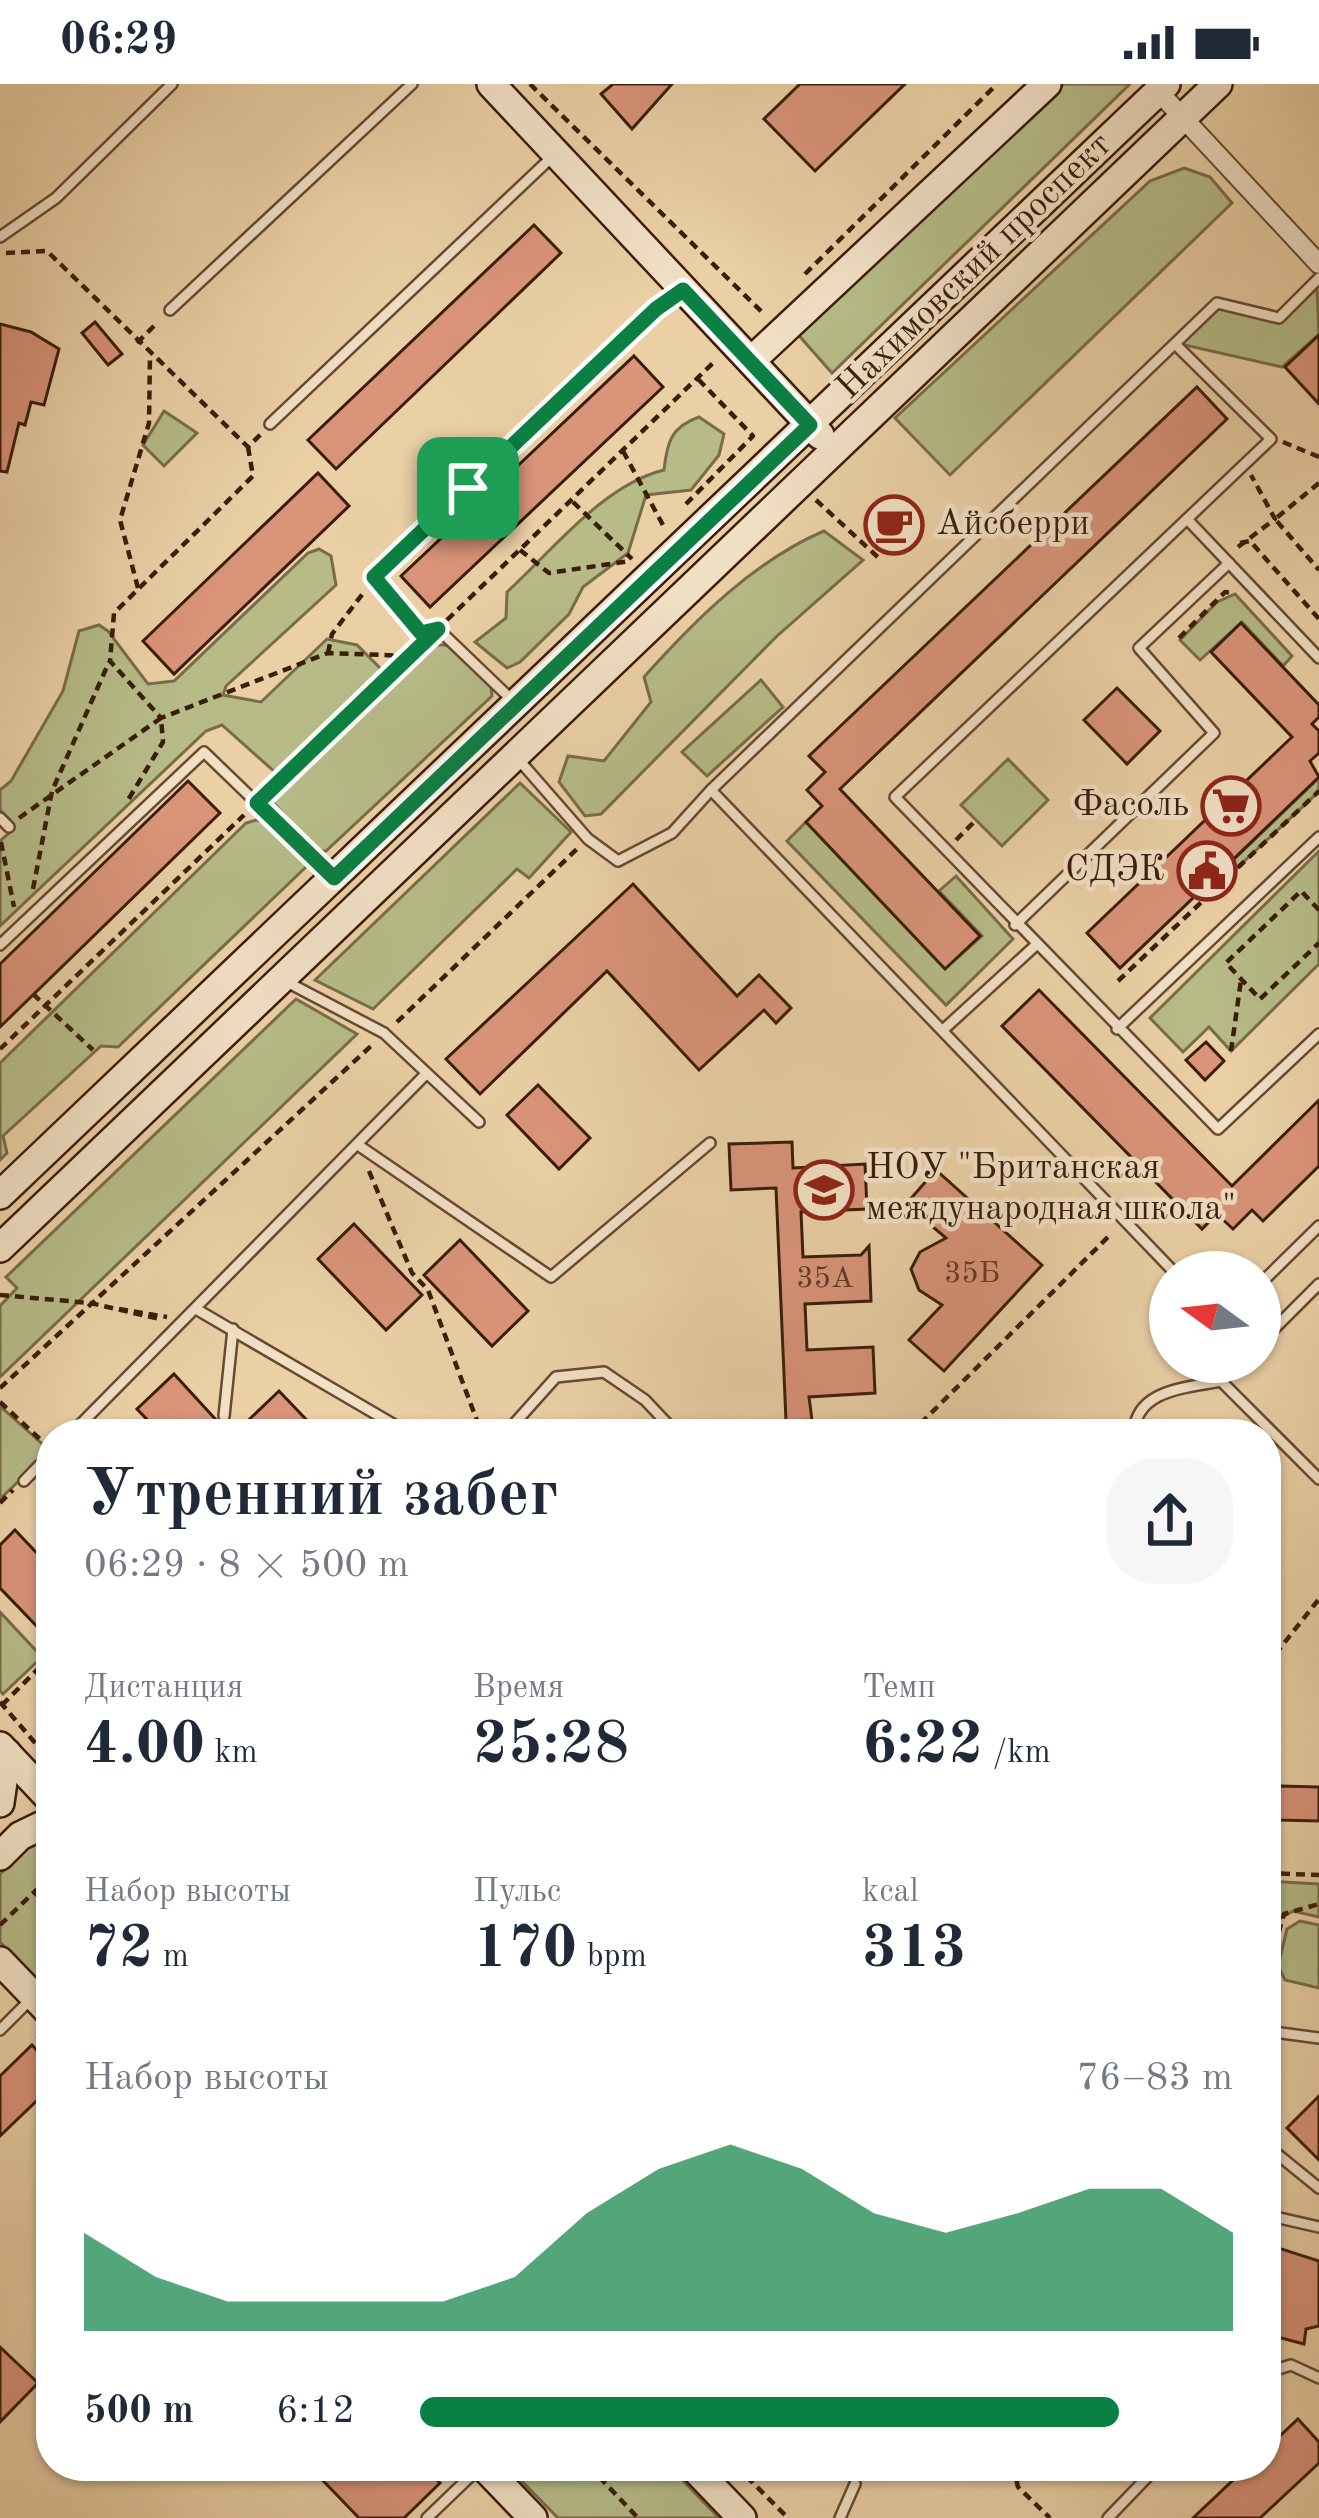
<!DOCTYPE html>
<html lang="ru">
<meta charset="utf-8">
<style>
:root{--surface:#fff;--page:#f6f6f7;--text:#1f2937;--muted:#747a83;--accent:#0b8043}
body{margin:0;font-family:"Old Standard TT",serif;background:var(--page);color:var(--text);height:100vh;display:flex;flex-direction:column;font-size:45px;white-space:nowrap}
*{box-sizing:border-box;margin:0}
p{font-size:39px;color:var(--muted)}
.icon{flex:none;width:66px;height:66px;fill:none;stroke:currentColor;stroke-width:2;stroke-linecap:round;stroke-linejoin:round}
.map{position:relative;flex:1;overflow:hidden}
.panel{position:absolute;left:36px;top:1335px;width:1245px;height:1062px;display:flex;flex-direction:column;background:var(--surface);border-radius:48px;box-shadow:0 3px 9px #0004}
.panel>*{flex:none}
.needle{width:78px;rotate:285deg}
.buttons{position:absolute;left:1149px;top:1167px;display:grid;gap:24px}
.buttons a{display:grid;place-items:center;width:132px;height:132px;border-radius:50%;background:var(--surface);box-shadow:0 3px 9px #0004;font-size:60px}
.pin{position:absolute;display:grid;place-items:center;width:102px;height:102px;color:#fff;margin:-51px;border-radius:24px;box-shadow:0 6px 18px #0006}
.round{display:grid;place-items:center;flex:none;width:126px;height:126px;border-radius:48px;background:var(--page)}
.headline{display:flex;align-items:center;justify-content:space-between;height:204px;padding:0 48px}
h1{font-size:66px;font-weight:700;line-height:90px}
.metrics{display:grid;grid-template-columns:repeat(3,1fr);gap:18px;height:204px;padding:12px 48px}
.metrics div{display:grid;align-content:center}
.metrics b{font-size:60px;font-weight:700}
.metrics small{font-size:33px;font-weight:400}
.metrics p{font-size:33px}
.chart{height:336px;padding:24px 48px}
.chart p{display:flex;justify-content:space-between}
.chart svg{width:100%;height:216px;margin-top:12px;fill:var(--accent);opacity:.7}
ul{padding:0 48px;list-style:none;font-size:39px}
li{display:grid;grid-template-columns:192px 144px 1fr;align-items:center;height:90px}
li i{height:30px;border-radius:15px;background:var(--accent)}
.status{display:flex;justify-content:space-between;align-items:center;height:84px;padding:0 60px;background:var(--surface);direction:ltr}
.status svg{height:33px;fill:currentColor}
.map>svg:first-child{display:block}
.green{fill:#b6bb88;stroke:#786c49;stroke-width:3}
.building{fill:#da947a;stroke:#3a1d0a;stroke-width:3}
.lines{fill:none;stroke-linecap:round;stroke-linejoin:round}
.lane-casing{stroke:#664a31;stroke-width:14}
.street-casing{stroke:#664a31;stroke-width:22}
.secondary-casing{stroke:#3a1d0a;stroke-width:32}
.path{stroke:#3a1d0a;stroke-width:4.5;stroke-dasharray:9 6;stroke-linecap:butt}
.lane{stroke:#f2e0c5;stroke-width:9}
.street{stroke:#f2e0c5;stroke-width:18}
.secondary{stroke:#f2e0c5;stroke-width:27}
.route-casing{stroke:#fff;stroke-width:24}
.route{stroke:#0b8043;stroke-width:15}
.labels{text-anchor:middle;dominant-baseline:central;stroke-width:9;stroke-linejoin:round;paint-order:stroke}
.number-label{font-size:30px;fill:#623b26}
.street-label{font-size:36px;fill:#3a1d0a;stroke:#f2e0c5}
.poi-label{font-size:36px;fill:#3a1d0a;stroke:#f2e0c5;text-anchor:start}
</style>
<div class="status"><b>06:29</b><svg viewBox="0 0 49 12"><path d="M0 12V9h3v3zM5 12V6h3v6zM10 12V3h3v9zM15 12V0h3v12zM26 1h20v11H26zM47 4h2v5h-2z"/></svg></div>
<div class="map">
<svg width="1319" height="2434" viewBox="0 0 1319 2434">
<rect width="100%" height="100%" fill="#ebd0a6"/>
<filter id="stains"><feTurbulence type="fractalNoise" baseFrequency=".00167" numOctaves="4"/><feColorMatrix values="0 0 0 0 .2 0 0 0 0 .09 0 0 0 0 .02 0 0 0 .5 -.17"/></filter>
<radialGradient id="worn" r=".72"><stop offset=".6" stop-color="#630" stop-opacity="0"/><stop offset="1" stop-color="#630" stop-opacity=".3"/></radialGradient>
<g class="green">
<path d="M 1064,0 L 1130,0 L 832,289 L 795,247 Z"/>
<path d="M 1184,84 L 1210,93 L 1232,119 L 950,391 L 895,334 L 1150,97 Z"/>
<path d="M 1317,204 L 1319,250 L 1282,283 L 1180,260 L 1218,223 L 1282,237 Z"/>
<path d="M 164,327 L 197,349 L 164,382 L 143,361 Z"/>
<path d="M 699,333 L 724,350 L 719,371 L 691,406 L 646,411 L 628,469 L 583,503 L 569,530 L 520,578 L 507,584 L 475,558 L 506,534 L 507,508 C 553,466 603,401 664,386 C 667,358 671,343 699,333 Z"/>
<path d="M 824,447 L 863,476 L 776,553 L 601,730 L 585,732 L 559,698 L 568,672 L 604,677 L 651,618 L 644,593 C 695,536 754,477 824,447 Z"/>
<path d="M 319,465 L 331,472 L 336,501 L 226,602 L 223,611 L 261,618 L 327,555 L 357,561 L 382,586 L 381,602 L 300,686 L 432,561 L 447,561 L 491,602 L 492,612 L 326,767 L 317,767 L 270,715 L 297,688 L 276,689 L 222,641 L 206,647 L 0,842 L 0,757 L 9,749 L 10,736 L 0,726 L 0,706 L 11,697 L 63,607 L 79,547 L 99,541 L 108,547 L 148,600 L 174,597 L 308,469 Z"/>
<path d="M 1235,510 L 1292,572 L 1283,582 L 1242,538 L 1200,576 L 1180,556 L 1217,518 Z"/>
<path d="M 761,596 L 783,623 L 707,692 L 682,668 Z"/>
<path d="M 1008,675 L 1048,716 L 1002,762 L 961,721 Z"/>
<path d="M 1319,694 L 1319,707 L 1312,714 L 1209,810 L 1203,805 Z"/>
<path d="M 520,699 L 571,748 L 529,794 L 517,785 L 373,925 L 315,896 Z"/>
<path d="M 256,736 L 266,738 L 307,782 L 118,963 L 101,962 L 3,1052 L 7,1069 L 0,1076 L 0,979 L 246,739 Z"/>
<path d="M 806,738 L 945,885 L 982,852 L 939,807 L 956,792 L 1013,855 L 946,921 L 787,757 Z"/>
<path d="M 1319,767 L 1319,880 L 1231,967 L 1209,943 L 1183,968 L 1150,934 Z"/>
<path d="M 296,915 L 357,950 L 0,1293 L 0,1222 L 17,1204 L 6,1193 Z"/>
<path d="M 0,1322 L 50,1367 L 0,1415 Z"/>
<path d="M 0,1528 L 42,1573 L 3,1610 L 0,1607 Z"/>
<path d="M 51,1753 L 51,1910 L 0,1858 L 0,1790 L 34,1757 Z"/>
<path d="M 1266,1797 L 1319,1800 L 1319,1833 L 1293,1827 L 1274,1838 L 1266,1871 Z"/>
<path d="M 1300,1837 L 1319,1841 L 1319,1904 L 1285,1896 L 1278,1882 L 1287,1845 Z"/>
<path d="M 507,2382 L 669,2382 L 719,2434 L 558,2434 Z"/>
</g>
<g class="building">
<path d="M 613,0 L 672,0 L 632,45 L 601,10 Z"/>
<path d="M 800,0 L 905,0 L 815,87 L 764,35 Z"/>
<path d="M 534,141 L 561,169 L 336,385 L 308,356 Z"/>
<path d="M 95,238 L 122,270 L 108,281 L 82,249 Z"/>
<path d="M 0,240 L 31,248 L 59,265 L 44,321 L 31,318 L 25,341 L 19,339 L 7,388 L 0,387 Z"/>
<path d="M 1319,251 L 1319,320 L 1285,283 Z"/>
<path d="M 634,272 L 663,303 L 430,523 L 401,492 Z"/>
<path d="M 1197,303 L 1227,335 L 840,705 L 980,852 L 945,885 L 806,738 L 822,722 L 807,706 L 825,688 L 809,672 Z"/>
<path d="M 318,389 L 349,422 L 174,590 L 143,557 Z"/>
<path d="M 1241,539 L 1319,621 L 1319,633 L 1312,640 L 1319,647 L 1319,669 L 1310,677 L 1319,693 L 1120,884 L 1087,849 L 1292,653 L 1211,568 Z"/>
<path d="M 1117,604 L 1160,647 L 1127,680 L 1084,636 Z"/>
<path d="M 188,697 L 220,729 L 0,943 L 0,880 Z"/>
<path d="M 633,800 L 737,912 L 759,891 L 791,924 L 776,939 L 764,926 L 699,986 L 607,887 L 480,1010 L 446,975 Z"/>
<path d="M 1039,906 L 1232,1102 L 1319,1016 L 1319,1082 L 1263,1137 L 1252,1126 L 1233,1145 L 1217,1130 L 1202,1145 L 1002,942 Z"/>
<path d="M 1206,958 L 1224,977 L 1205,996 L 1186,976 Z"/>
<path d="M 538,1001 L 590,1054 L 559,1085 L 507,1031 Z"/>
<path d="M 792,1058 L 793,1084 L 865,1080 L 867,1125 L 801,1128 L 803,1173 L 861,1171 L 869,1162 L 871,1217 L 805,1220 L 807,1266 L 873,1263 L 875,1309 L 809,1313 L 812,1336 L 786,1337 L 776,1104 L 731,1106 L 729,1060 Z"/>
<path d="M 936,1086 L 1042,1181 L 944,1287 L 909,1256 L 942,1221 L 919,1206 L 911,1185 L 920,1168 L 946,1154 L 906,1120 Z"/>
<path d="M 354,1140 L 422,1211 L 386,1246 L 318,1175 Z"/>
<path d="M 460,1156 L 528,1227 L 492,1262 L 424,1191 Z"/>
<path d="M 174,1290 L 218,1338 L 231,1350 L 161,1350 L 137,1325 Z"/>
<path d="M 279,1307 L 320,1350 L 234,1350 Z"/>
<path d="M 15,1446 L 51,1484 L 51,1557 L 0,1504 L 0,1461 Z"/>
<path d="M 1279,1702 L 1319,1703 L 1319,1737 L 1279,1736 Z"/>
<path d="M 32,1961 L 51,1981 L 51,2003 L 0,2052 L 0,1992 Z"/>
<path d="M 1319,2012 L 1319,2076 L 1287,2044 Z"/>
<path d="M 1266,2160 L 1319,2177 L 1319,2242 L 1306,2245 L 1304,2260 L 1266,2250 Z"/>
<path d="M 0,2263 L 38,2299 L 0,2338 Z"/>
<path d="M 1298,2335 L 1319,2358 L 1319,2379 L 1260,2434 L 1193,2434 L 1248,2382 L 1266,2382 L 1266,2365 Z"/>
<path d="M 309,2382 L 424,2382 L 440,2399 L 404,2434 L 359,2434 Z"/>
</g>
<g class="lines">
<g class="lane-casing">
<g id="lane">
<path d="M 0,153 L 56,114 L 172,0"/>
<path d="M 170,226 L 412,0"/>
<path d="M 1175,260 L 1271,355 L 895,713 L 1218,1045 L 1319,950"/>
<path d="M 270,340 L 553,72"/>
<path d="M 1187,435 L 1319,574"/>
<path d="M 512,616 L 438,545 L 421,549 L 374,493 L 681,207"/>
<path d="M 519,676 L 588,755 L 618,777 L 672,749 L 711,706 L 1174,1188"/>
<path d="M 711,706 L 1217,219 L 1279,234 L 1319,194"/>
<path d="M 0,734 L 9,743"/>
<path d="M 1015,841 L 1214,649 L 1139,564 L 1229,479"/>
<path d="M 0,861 L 204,668 L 330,790"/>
<path d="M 287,898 L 384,949 L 479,1038"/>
<path d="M 1117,945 L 1319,753"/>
<path d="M 943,946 L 1036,861"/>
<path d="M 358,1061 L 551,1193 L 710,1059"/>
<path d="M 1260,1200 L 1319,1142"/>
<path d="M 196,1225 L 410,1350"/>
<path d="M 1260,1259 L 1319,1200"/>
<path d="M 1241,1278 L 1221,1297 L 1319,1395"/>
<path d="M 224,1332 L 233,1245"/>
<path d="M 71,1350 L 425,991"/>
<path d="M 505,1350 L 556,1293 L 604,1288 L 645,1316 L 677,1350"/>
<path d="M 1134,1350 C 1135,1305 1187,1304 1221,1297"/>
<path d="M 24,1397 L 51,1369"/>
<path d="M 0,1946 L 30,1916"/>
<path d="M 1266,1947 L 1319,1954"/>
<path d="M 1266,2061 L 1319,2104"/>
<path d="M 1266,2131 L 1319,2143"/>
<path d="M 1266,2289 L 1291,2281 L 1319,2294"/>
<path d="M 427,2434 L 479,2384"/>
<path d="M 840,2434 L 855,2400"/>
<path d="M 1108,2434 L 1158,2382"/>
</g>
</g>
<g class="street-casing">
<path id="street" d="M 1158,7 L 1319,180"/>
</g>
<g class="secondary-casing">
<g id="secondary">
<path d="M 491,0 L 820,351"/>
<path d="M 751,277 L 1047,0"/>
<path d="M 0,1111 L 1166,0"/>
<path d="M 0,1164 L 1218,0"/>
<path d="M 0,1662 L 51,1716"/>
<path d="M 0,1719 L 7,1669"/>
<path d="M 0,1772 L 20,1752 L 51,1737"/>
<path d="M 0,1877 L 51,1930"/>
<path d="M 483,2382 L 533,2434"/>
<path d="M 692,2382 L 742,2434"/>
</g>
</g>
<g class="path">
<path d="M 530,0 L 764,230"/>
<path d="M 6,169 L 47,167 L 248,363 L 262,349"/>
<path d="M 805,190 L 997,0"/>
<path d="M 137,259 L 158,238"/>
<path d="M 1283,358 L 1319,373"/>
<path d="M 248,363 L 253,392 L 114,529 L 110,577 L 161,634 L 328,569 L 409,572"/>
<path d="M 623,367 L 664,443"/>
<path d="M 1319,399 L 1275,435 L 1319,486"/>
<path d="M 816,416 L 882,477"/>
<path d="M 573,418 L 632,475"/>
<path d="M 686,420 L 753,352 L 698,295"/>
<path d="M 1240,459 L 1250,457 L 1319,535"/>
<path d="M 1238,463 L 1275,435 L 1251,391"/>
<path d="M 520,466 L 549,489 L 630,477"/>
<path d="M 138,504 L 120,436 L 149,339 L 150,271"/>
<path d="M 447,536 L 715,277"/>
<path d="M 1179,554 L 1225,508 L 1233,509"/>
<path d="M 328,569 L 332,550 L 364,508"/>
<path d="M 266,711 L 417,565"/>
<path d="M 19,734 L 161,634 L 163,658 L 128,716"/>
<path d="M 956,756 L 977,735"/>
<path d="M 1,758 L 14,823"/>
<path d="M 33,805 L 52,707 L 109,578"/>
<path d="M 1319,826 L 1301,807 L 1226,879 L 1260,915 L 1319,859"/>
<path d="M 1118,897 L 1319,707"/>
<path d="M 33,910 L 93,966"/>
<path d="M 397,938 L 579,763"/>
<path d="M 0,965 L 244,731"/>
<path d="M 1231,967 L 1241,896"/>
<path d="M 369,1087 L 412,1189 L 428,1206 L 482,1350"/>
<path d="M 0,1211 L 90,1219 L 160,1235"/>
<path d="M 119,1225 L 167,1233"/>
<path d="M 0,1304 L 371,962"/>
<path d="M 0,1318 L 42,1357"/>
<path d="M 910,1350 L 1112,1149"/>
<path d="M 0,1419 L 13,1406"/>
<path d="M 1266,1582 L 1319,1515"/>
<path d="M 0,1618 L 43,1668"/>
<path d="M 2,1621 L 48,1575"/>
<path d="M 1266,1789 L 1319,1791"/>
<path d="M 34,1808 L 51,1826"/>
<path d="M 0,1841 L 51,1792"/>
<path d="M 1266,1892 L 1284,1830 L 1319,1820"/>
<path d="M 37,1952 L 51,1967"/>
<path d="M 589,2382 L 638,2434"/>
<path d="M 736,2382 L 788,2434"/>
<path d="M 1013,2382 L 1018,2403 L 1050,2434"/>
</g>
<use href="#lane" class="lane"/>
<use href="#street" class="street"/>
<use href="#secondary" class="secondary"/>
</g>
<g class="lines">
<g class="route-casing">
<path id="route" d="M 683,206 L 810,341 L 334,794 L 257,719 L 438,545 L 421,549 L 374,493 L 656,225 Z"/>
</g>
<use href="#route" class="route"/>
</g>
<defs>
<g id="cafe-ring" transform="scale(3)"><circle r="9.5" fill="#f2e0c5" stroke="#8f2418" stroke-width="1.5"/><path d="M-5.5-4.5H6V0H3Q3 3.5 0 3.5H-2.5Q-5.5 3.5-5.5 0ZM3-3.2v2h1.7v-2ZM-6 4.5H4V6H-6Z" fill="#8f2418"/></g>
<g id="supermarket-ring" transform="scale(3)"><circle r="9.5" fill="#f2e0c5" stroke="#8f2418" stroke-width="1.5"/><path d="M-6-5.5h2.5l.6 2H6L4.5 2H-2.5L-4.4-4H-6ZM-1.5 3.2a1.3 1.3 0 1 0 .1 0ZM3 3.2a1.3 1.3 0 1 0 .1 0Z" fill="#8f2418"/></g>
<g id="civic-ring" transform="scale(3)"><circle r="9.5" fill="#f2e0c5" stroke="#8f2418" stroke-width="1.5"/><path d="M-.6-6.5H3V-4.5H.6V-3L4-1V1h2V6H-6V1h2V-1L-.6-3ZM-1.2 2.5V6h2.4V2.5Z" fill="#8f2418"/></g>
<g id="school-ring" transform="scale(3)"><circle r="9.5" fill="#f2e0c5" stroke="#8f2418" stroke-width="1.5"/><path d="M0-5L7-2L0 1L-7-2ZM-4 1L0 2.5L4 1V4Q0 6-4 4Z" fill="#8f2418"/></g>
</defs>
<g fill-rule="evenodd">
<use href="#cafe-ring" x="894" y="441"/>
<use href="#supermarket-ring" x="1231" y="722"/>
<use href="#civic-ring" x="1207" y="787"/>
<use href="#school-ring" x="824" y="1106"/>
</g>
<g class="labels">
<g class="number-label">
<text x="972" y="1190">35Б</text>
<text x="825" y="1195">35А</text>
</g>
<g class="street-label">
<text transform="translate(975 183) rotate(-44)">Нахимовский проспект</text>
</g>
<g class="poi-label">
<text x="936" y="441">Айсберри</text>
<text x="1189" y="722" text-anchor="end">Фасоль</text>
<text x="1165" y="787" text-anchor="end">СДЭК</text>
<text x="866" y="1085">НОУ "Британская<tspan x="866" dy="41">международная школа"</tspan></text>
</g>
</g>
<rect width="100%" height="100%" filter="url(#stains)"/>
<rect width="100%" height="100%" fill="url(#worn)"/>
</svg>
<div class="buttons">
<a><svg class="needle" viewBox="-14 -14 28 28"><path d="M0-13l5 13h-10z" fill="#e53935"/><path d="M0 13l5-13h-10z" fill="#747a83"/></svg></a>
</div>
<div class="pin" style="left:468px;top:404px;background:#1e9e55"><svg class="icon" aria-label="arrive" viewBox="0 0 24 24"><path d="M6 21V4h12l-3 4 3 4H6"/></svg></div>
<section class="panel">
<div class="headline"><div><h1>Утренний забег</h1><p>06:29 · 8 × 500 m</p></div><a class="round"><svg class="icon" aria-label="share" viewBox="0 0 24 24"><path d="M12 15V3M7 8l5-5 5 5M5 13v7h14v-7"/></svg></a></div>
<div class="metrics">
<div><p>Дистанция</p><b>4.00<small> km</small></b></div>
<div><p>Время</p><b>25:28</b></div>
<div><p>Темп</p><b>6:22<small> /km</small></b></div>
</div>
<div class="metrics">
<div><p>Набор высоты</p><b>72<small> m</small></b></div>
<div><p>Пульс</p><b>170<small> bpm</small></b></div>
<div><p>kcal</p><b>313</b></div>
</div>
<div class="chart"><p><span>Набор высоты</span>76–83 m</p>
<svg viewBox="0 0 160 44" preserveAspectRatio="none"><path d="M0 44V24L10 33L20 38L30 38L40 38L50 38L60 33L70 20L80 11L90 6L100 11L110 20L120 24L130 20L140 15L150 15L160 24V44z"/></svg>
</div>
<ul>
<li><b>500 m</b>6:12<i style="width:86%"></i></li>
</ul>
</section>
</div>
